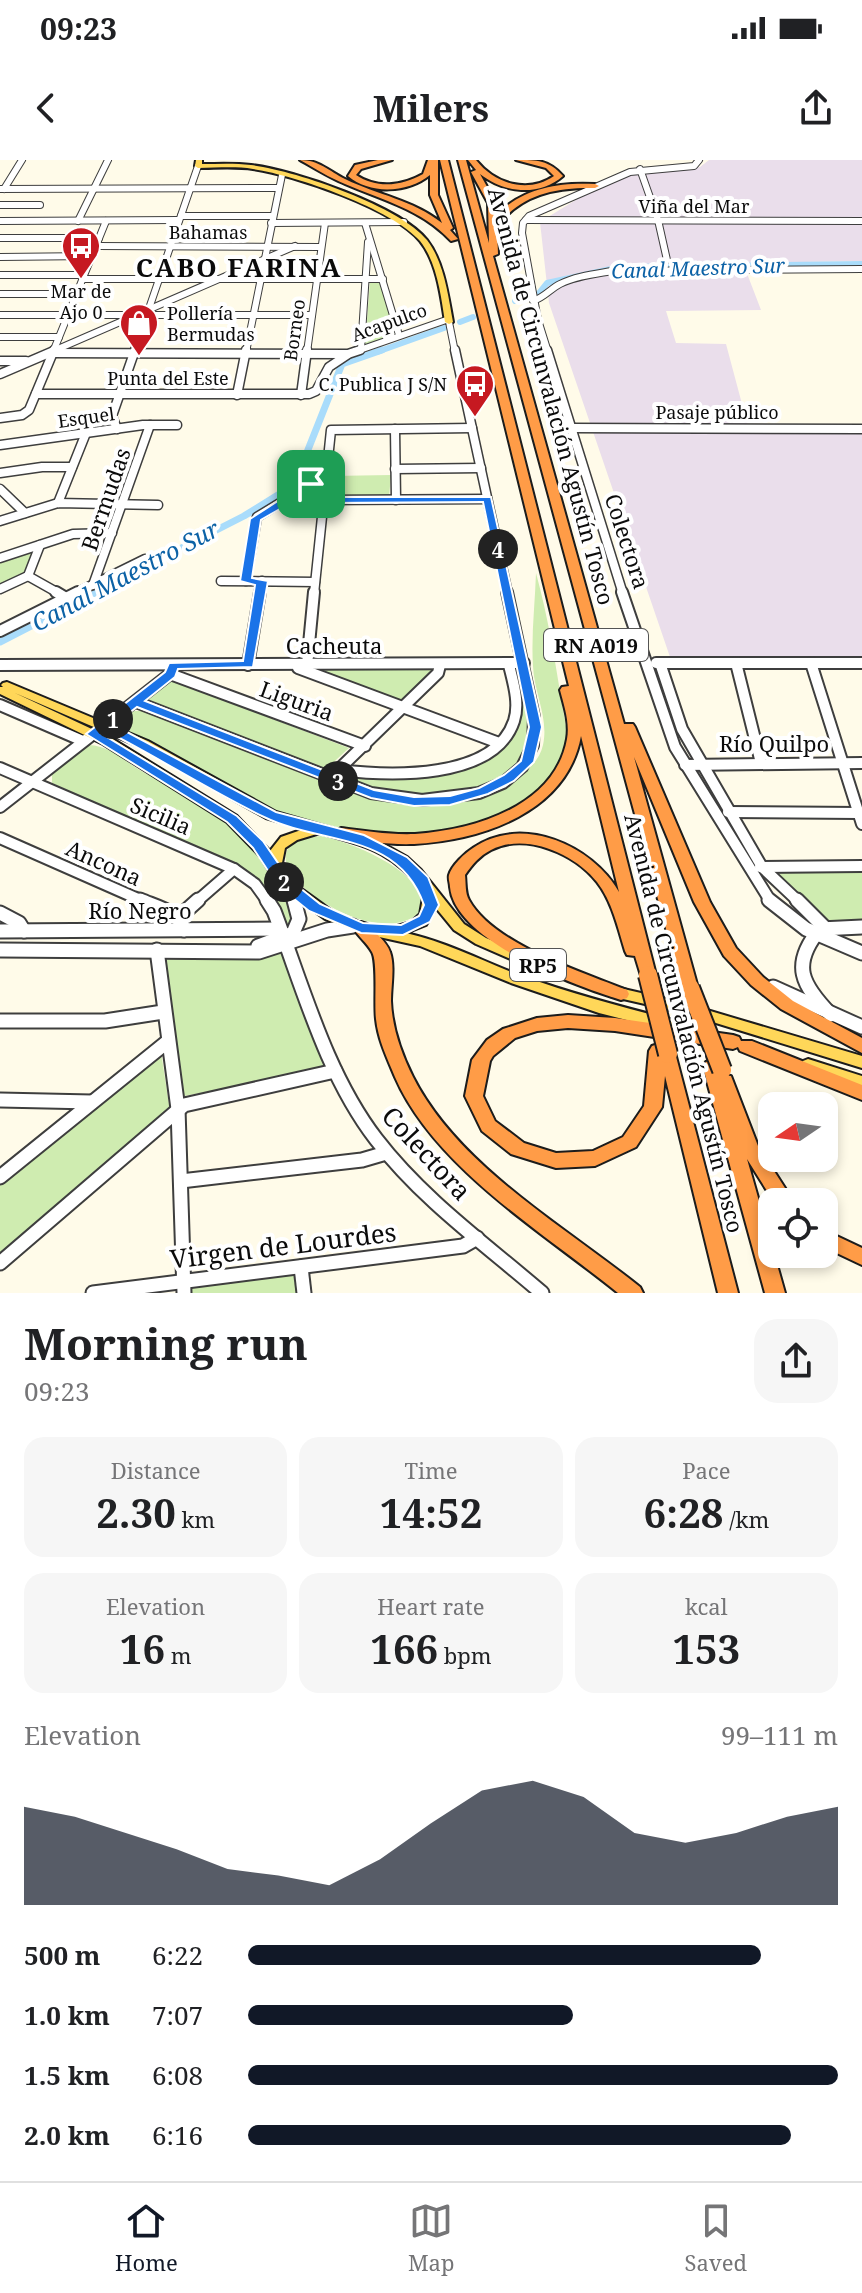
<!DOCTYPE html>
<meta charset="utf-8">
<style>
:root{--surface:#fff;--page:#f6f6f6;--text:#202124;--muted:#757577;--line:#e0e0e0;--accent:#111827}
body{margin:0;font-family:"Noto Serif",serif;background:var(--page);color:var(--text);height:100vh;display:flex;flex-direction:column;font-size:30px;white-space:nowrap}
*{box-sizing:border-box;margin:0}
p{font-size:26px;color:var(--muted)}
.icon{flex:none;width:44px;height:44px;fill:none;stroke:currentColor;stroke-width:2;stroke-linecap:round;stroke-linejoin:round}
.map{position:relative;height:1133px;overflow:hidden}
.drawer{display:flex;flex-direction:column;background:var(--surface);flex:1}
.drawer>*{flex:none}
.needle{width:52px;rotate:257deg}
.tools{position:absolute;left:758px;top:932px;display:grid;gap:16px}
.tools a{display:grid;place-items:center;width:80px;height:80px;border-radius:16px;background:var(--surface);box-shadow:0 4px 12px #0003;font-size:40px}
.pin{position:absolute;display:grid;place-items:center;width:68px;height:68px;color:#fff;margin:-34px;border-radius:16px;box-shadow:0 4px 12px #0006}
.km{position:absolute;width:40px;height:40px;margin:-20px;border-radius:50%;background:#222;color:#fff;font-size:22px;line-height:40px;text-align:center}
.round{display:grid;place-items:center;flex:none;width:84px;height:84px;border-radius:24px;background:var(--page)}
.summary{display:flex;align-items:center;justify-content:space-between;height:136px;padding:0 24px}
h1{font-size:44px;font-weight:700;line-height:60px}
.metrics{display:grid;grid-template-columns:repeat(3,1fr);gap:12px;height:136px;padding:8px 24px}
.metrics div{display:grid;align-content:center;border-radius:20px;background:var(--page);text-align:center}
.metrics b{font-size:40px;font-weight:700}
.metrics small{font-size:22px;font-weight:400}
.metrics p{font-size:22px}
.chart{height:224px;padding:16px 24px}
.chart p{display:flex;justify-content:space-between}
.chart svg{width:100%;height:144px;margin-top:8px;fill:var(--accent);opacity:.7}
ul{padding:0 24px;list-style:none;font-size:26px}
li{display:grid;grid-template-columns:128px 96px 1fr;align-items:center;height:60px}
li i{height:20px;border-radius:10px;background:var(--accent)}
.status{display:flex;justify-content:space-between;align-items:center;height:56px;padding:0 40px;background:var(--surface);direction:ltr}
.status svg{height:22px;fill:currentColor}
header{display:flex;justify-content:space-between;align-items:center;height:104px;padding:0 24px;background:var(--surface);font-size:36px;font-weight:700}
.menu{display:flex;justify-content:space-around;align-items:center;height:112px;border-top:2px solid var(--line);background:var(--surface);font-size:22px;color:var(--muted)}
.menu a{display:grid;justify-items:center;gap:4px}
.menu .current{color:var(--accent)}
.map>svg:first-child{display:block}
.industrial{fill:#eadeeb}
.green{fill:#cfecb0}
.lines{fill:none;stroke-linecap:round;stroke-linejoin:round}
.canal-far2{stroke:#a9dcfb;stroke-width:6}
.canal-far1{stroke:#a9dcfb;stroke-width:7}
.canal{stroke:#a9dcfb;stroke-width:9}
.minor-far3-casing{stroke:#3e3e3e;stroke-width:8}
.minor-far2-casing{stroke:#3e3e3e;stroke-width:11}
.minor-far1-casing{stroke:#3e3e3e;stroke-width:14}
.minor-casing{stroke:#3e3e3e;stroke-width:17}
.major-casing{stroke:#1c1c1c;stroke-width:4}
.highway-casing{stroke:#1c1c1c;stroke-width:4}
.minor-far3{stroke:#fff;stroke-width:6}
.minor-far2{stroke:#fff;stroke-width:8}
.minor-far1{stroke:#fff;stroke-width:10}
.minor{stroke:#fff;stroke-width:13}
.major{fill:#ffd759;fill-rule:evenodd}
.highway{fill:#ff9c47;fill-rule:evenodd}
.highway-bridge-casing{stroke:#1c1c1c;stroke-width:22;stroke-linecap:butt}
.highway-bridge{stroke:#ff9c47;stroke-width:18}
.route{fill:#1a73e8;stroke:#fff;stroke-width:2;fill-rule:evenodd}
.labels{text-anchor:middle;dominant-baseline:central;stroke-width:8;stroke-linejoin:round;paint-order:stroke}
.far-street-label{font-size:18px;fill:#0b0b0b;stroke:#fff}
.far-poi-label{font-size:18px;fill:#0b0b0b;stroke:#fff}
.far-water-label{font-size:20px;font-style:italic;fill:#0c62a6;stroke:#fff}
.shield{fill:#fff;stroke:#545454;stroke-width:2}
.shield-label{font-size:20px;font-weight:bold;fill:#0b0b0b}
.street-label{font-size:22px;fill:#0b0b0b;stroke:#fff}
.water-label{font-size:24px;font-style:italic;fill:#0c62a6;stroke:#fff}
.far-district-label{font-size:26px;font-weight:bold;letter-spacing:2px;fill:#0b0b0b;stroke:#fff}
.near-street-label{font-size:26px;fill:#0b0b0b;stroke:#fff}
</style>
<div class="status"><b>09:23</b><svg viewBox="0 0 49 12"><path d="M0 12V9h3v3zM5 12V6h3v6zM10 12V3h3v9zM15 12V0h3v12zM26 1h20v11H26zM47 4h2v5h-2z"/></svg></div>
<header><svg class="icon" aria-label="back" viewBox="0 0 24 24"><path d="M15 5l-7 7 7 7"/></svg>Milers<svg class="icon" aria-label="share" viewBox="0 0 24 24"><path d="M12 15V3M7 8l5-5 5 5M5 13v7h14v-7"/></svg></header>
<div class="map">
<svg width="862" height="1133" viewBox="0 0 862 1133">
<rect width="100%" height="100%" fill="#fffbe9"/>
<path class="industrial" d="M 709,0 L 862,0 L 862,101 L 743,103 L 761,150 L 666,151 L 676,183 L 726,184 L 750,274 L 862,273 L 862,499 L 670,497 L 549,143 L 540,62 L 587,33 L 639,11 L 700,7 Z"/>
<g class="green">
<path d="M 370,121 L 380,121 L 395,174 L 365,186 Z"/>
<path d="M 391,315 L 389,337 L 330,335 L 331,316 Z"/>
<path d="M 34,390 L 23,415 L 0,426 L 0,400 Z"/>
<path d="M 536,413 C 548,457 555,500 562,544 C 564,557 569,573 566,586 C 561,612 533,636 511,649 C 440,692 331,676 258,643 C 213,622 169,594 125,570 L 121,562 L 132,551 L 154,551 L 375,638 C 426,649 478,649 522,614 C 532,606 540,598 543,585 C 549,558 534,533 533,506 C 531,476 535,444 536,413 Z"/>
<path d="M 314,507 L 432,508 L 435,512 L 401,544 L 311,511 Z"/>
<path d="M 512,510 L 520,510 C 524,532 534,561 529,583 C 511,655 388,638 339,616 L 343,612 C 382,620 462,622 494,594 C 505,584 513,571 520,559 Z"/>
<path d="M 168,519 L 349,588 L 323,612 L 144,539 Z"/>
<path d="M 88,585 C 119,586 132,613 161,619 L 234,667 L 252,684 L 265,702 L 274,724 L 296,748 L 291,766 L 282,763 L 267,729 L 253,714 L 52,623 L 52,612 Z"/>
<path d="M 321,676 C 348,681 434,714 420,752 C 370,800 217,684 321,676 Z"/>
<path d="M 862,711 L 862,761 L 826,761 L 775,712 Z"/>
<path d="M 282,792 L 325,909 L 179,937 L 165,799 Z"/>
<path d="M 161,892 L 170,951 L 0,1094 L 0,1022 Z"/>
<path d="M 297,1114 L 299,1133 L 190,1133 L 190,1125 Z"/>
</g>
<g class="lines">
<g class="canal-far2">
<path d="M 539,133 L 547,123 L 620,107 L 862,104"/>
<path d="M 515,141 L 527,137"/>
<path d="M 460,162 L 473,157"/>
<path d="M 377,192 L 444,168"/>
</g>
<path class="canal-far1" d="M 91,434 L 244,356 L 294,325 L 342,204 L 382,190"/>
<path class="canal" d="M 0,481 L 95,432"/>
<g class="minor-far3-casing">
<g id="minor-far3">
<path d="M 640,9 L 658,60 L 667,100"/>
<path d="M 0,29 L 279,28"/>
<path d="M 4,29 L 22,0"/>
<path d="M 0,45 L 40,45"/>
<path d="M 181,56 L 273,56"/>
<path d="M 526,60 L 862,61"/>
<path d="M 0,61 L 179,60"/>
<path d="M 78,61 L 108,0"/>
<path d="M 271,63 L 404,62"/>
<path d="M 365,63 L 399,175"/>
<path d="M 0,78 L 99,78"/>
<path d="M 96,86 L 321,87"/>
<path d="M 0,97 L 92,96"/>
<path d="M 0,115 L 84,115"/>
<path d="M 83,119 L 383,119"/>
<path d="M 0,134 L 77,134"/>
<path d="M 533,141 C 545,137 550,129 560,124 C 576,116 595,114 612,111 L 862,109"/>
<path d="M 0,155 L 68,155"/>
<path d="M 95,155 L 312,155"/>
<path d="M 449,162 L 455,192"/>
<path d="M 0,177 L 59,177"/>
<path d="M 361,189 L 368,82"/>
<path d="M 51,192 L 295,86"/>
<path d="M 53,192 L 106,61"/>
<path d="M 134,192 L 198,6"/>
<path d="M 246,192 L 282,15"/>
<path d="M 307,192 L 325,63"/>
<path d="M 354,192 L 449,159"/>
<path d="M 548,192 L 538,160 L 522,73 L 523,63 L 529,56 L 630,12 L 694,6 L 699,0"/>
</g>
</g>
<g class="minor-far2-casing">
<g id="minor-far2">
<path d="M 455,190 L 508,434"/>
<path d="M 547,190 L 623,434"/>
<path d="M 52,193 L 348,194 L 360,190"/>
<path d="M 0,201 L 26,201"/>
<path d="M 0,214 L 56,190"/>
<path d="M 36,234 L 309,234 L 316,231 L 329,207 L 347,195"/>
<path d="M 237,235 L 246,190"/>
<path d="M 301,235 L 307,190"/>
<path d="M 0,258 L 22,255 L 29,250 L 54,190"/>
<path d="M 571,268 L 862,269"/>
<path d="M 117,269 L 112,256 L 135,190"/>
<path d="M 395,269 L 396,340"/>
<path d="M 0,285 L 143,265 L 177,265"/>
<path d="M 395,309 L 481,308"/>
<path d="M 0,313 L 42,307 L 72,307"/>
<path d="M 0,329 L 25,353"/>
<path d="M 323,340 L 487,339"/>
<path d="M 58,343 L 86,273"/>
<path d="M 0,361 L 58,343 L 158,345"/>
<path d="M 0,398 L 73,374 L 112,373"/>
<path d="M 28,416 L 60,434"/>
<path d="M 28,416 L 40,385"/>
<path d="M 221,421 L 315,422"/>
<path d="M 246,421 L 257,357 L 298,332 L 324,324"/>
<path d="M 93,425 L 150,265"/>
<path d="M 0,429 L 28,416"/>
<path d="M 74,434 L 145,399"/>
<path d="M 260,434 L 262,421"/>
<path d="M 314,434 L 331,270 L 472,268"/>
</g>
</g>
<g class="minor-far1-casing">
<g id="minor-far1">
<path d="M 56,432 L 66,438"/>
<path d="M 622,432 L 675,587 L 771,742"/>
<path d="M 0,471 L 78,432"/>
<path d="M 656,503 L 862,503"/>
<path d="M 660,503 L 682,569 L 762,707 L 799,742"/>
<path d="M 736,503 L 761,603"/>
<path d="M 811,503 L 862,664"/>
<path d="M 0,505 L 524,503"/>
<path d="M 248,505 L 260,432"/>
<path d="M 307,505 L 314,432"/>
<path d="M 298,508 L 499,583"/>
<path d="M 170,514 L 365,586"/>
<path d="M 136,542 L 371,633 L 422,640 L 479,633 L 503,623 L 522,607 L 533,585 L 534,557 L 507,432"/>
<path d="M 0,545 L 83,581"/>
<path d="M 685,605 L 862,603"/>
<path d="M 0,608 L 234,709 L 255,724 L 268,742"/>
<path d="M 339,610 C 388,616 494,621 514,561 C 520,543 513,522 509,505"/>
<path d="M 336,612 L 438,513 L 440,505"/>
<path d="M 0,647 L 170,514 L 174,505"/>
<path d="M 728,652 L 859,653"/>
<path d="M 0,678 L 145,742"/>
<path d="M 760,707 L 862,706"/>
<path d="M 286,726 L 295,742"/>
<path d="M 196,742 L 234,709"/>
</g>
</g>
<g class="minor-casing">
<g id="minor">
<path d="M 140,740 C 156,747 180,752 184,770"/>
<path d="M 267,740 L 274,751 C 303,827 326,914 376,979 C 422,1039 485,1084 542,1133"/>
<path d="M 769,740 L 806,769 L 862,793"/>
<path d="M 797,740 L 825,768"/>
<path d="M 0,753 L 19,763 L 24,771"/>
<path d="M 178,758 L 198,740"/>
<path d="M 0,771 L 280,769"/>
<path d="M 258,786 L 293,773 L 299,759 L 294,740"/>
<path d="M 0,790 L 259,792 L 327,770 L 353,766"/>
<path d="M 157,790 L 178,949 L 184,1133"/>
<path d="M 773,827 L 862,867"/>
<path d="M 831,855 C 802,825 790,805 820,769 L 862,767"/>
<path d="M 0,861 L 105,861 L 163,852"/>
<path d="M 0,940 L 92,942"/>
<path d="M 0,1017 L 167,882"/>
<path d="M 181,1021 L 362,1000 L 386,993"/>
<path d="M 0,1103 L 184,945 L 335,911"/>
<path d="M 301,1107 L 304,1133"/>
<path d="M 93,1133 L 463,1086 L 477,1078"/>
</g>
</g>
<g class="major-casing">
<g id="major">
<path d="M 196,0 L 202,0 L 202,4 C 218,4 235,3 251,5 C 294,10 400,46 427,80 C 444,102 448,135 453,162 L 449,164 L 445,162 C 441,136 437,102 420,81 C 393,49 295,15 253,9 C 235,6 216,8 198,8 L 195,6 Z"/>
<path d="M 7,522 L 148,581 L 276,652 L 380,682 L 407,697 L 421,710 L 464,764 L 486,778 L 534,798 L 536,802 L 534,806 L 529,807 L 476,784 L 454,770 L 436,748 L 426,765 L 406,773 C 447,782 484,802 522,816 C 579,836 636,851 694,865 L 699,867 L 701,871 L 699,875 L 694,877 L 599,853 L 511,823 L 420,786 L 361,773 L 325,759 L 278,725 L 260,696 L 227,662 L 103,584 L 0,534 L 0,527 L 3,527 L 1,525 L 3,523 ZM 15,533 L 140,587 L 266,658 L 304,669 L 281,677 L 270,691 L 237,656 L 111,578 ZM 320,673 C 368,687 391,691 424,732 L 420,754 L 411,762 L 387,769 L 364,764 L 335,753 L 288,719 L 281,708 L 285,688 L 297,680 Z"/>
<path d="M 615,827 L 680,842 L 862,896 L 862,908 L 680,852 L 610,836 L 608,832 L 610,828 Z"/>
<path d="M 808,899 L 862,916 L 862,928 L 803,909 L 800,905 L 803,901 Z"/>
</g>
</g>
<g class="highway-casing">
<g id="highway">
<path d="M 300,0 C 319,0 329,11 345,19 C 378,35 413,40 442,63 L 430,35 L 430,15 C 408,33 370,35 348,16 L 355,5 L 378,0 L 392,0 L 361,9 L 356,15 C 377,29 402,26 423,14 L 428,0 L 438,0 L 438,35 L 453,68 L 450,70 L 458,79 L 451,81 C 421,49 384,41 345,24 C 330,18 314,8 300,0 Z"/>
<path d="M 440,0 L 448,0 L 656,815 L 654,819 L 648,821 L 642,819 L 635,796 L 627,795 L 625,791 C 618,768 612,741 597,722 C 575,694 526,672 491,690 C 479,696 472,705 465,715 C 466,724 465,733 469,740 C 493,784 582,812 627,830 L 629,834 L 627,838 L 621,840 C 575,826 455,781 450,727 C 450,723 448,719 449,715 C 452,705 465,693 473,688 C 521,654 592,685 619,732 L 581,576 C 567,652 483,680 414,684 C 390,685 365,681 341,678 L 333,673 L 341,668 C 366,671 390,675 415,674 C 475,670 555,646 567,579 C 570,563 564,545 560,530 L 562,527 L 569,526 Z"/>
<path d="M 458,0 L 466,0 L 489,83 L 488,43 L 471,12 L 476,10 L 468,0 L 476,0 C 495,24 528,34 554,16 L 546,8 L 516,0 C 537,0 549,0 563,16 C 539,37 504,33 480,14 L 496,43 L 497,55 C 522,28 559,22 595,24 L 599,26 L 595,28 C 557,27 520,34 497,67 L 498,94 L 493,96 L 624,564 L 633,564 L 635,567 L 710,742 L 736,788 L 763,817 L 793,841 L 862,878 L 862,893 L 781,849 L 751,825 L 724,796 L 694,742 L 634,597 L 698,828 L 696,832 L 690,834 L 684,832 L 682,828 Z"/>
<path d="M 361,762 L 367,764 C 374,772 387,782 390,792 C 395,806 391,826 391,841 C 392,867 401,893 413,917 C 458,1006 564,1066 640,1127 L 643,1133 L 618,1133 C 544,1073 434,1007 395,917 C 387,898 378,879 376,859 C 374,843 378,802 372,792 C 367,783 358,776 353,768 L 355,764 Z"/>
<path d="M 568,855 L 615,858 L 733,875 L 739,877 L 741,881 L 752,881 L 862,925 L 862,940 L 740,891 L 738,887 L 733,889 L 615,871 L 568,868 L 537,871 L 515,878 L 493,896 L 490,901 L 483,936 L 495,961 L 524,983 L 556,993 L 593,991 L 623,977 L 644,946 L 649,891 L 652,886 L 658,884 L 674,889 L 738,1133 L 718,1133 L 665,916 L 662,947 L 636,987 L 595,1006 L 556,1008 L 511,994 L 482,971 L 465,936 L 472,900 L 487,880 L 503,869 L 537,858 Z"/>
<path d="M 712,900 L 718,902 L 723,915 L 731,916 L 758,986 L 794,1042 L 774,1042 L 747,999 L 772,1087 L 772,1094 L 774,1094 L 785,1133 L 765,1133 L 703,907 L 706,902 Z"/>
<path d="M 824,1070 L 862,1088 L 862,1105 L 824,1087 Z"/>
</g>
</g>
<use href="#minor-far3" class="minor-far3"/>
<use href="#minor-far2" class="minor-far2"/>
<use href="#minor-far1" class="minor-far1"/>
<use href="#minor" class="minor"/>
<use href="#major" class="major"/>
<use href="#highway" class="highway"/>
<g class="highway-bridge-casing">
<g id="highway-bridge">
<path d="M 648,815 L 668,894"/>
<path d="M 690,828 L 722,910"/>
</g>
</g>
<use href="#highway-bridge" class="highway-bridge"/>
</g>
<path class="route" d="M 307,322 L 328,322 L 328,337 L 491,337 L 542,567 L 534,602 L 514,621 L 488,634 L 450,645 L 414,646 L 371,638 L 137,547 L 114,565 L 276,652 L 364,675 L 407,697 L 428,717 L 439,745 L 430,762 L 403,775 L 361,773 L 309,751 L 278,726 L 253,688 L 227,662 L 86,574 L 165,512 L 169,503 L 243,501 L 255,425 L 240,421 L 250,359 ZM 318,327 L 317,340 L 323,343 L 483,342 L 529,567 L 521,601 L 504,615 L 479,628 L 450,636 L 414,637 L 374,630 L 145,541 L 175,517 L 178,509 L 253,507 L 268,421 L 252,418 L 261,360 ZM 106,571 C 159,598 210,631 264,657 C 321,685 398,671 424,745 L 419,756 L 401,765 L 363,763 L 320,744 L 289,719 L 263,681 L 237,656 L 102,574 Z"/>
<defs>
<g id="bus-pin" transform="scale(2)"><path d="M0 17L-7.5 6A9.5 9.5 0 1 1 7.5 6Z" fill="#c61921" stroke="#fff"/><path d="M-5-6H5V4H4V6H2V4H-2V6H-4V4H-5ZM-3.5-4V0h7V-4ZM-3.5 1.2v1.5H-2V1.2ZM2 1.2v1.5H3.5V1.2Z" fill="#fff"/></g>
<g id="shop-pin" transform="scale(2)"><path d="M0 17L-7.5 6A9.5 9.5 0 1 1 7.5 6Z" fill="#c61921" stroke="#fff"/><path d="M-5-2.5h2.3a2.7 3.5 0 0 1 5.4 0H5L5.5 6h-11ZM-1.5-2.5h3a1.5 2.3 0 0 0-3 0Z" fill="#fff"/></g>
</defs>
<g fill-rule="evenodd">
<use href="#bus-pin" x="81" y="86"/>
<use href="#shop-pin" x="139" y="163"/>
<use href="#bus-pin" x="475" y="224"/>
</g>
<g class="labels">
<g class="far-street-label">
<text x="694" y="46">Viña del Mar</text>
<text x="208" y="72">Bahamas</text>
<text transform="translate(389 162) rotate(-20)">Acapulco</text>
<text transform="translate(294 170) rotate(-82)">Borneo</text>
<text x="168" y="218">Punta del Este</text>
<text x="717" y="252">Pasaje público</text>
<text transform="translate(86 257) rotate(-8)">Esquel</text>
</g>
<g class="far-poi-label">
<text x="81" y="131">Mar de<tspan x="81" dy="21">Ajo 0</tspan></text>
<text x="167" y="153" text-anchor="start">Pollería<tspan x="167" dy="21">Bermudas</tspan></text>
<text x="447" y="224" text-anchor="end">C. Publica J S/N</text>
</g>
<g class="far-water-label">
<text transform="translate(698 108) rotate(-2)">Canal Maestro Sur</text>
</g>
<g class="shield">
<rect x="544" y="469" width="104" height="32" rx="6"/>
<rect x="510" y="789" width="56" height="32" rx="6"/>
</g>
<g class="shield-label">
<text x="596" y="485">RN A019</text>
<text x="538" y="805">RP5</text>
</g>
<g class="street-label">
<text transform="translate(552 236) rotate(75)">Avenida de Circunvalación Agustín Tosco</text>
<text transform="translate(105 339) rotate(-71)">Bermudas</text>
<text transform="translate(628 381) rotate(72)">Colectora</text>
<text x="334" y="485">Cacheuta</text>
<text transform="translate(297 540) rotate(20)">Liguria</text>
<text x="774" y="583">Río Quilpo</text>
<text transform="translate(161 655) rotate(23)">Sicilia</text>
<text transform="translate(104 702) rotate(24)">Ancona</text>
<text x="140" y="750">Río Negro</text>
<text transform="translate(685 863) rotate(76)">Avenida de Circunvalación Agustín Tosco</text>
</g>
<g class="water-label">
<text transform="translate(125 415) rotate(-28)">Canal Maestro Sur</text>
</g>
<g class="far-district-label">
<text x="239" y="107">CABO FARINA</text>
</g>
<g class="near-street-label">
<text transform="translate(427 993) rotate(47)">Colectora</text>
<text transform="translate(283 1085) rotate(-7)">Virgen de Lourdes</text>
</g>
</g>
</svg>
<div class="tools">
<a><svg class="needle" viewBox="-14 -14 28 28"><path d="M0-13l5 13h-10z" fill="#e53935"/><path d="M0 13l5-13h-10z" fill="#757577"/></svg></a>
<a><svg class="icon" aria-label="locate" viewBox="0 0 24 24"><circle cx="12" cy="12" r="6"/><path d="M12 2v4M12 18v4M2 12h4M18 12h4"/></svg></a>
</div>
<div class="pin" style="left:311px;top:324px;background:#1e9e55"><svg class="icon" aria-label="arrive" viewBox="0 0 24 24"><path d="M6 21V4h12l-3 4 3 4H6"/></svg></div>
<b class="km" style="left:113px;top:559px">1</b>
<b class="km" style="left:284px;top:722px">2</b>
<b class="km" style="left:338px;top:621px">3</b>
<b class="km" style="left:498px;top:389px">4</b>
</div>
<section class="drawer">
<div class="summary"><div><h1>Morning run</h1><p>09:23</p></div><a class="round"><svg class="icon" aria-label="share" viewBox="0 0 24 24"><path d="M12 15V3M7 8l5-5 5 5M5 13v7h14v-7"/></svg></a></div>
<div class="metrics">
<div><p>Distance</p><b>2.30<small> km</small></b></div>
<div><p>Time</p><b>14:52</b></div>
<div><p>Pace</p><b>6:28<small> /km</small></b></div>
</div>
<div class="metrics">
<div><p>Elevation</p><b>16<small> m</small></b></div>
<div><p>Heart rate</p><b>166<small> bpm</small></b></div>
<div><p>kcal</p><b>153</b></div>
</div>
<div class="chart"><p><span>Elevation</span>99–111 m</p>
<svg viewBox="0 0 160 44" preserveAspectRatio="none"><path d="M0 44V14L10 17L20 22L30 27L40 33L50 35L60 38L70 30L80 19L90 9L100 6L110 11L120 22L130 25L140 22L150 17L160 14V44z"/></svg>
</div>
<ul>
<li><b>500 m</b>6:22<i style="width:87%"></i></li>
<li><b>1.0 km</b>7:07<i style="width:55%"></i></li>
<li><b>1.5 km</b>6:08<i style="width:100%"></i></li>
<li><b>2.0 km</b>6:16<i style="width:92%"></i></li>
</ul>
</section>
<nav class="menu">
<a class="current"><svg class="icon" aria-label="home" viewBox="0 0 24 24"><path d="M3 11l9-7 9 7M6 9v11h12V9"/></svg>Home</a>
<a><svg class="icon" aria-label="map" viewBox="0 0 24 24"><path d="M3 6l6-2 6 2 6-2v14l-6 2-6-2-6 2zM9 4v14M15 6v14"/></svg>Map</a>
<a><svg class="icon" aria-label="saved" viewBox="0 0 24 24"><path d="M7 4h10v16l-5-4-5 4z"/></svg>Saved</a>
</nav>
